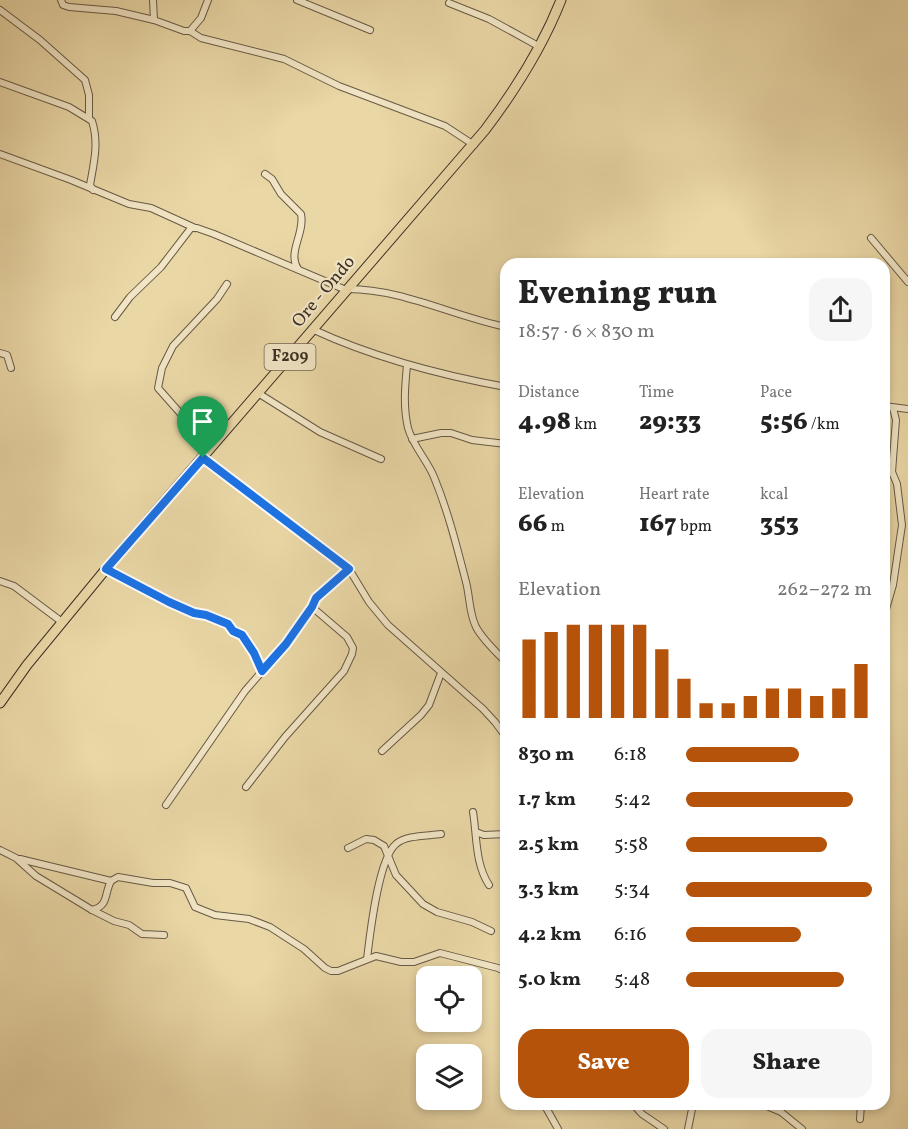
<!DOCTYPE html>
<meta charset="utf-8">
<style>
:root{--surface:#fff;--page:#f6f6f6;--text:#222;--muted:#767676;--accent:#b45309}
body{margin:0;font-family:Vollkorn,serif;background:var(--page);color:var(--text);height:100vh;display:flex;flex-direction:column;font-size:22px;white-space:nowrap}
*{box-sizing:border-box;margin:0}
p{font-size:20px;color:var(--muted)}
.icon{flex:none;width:33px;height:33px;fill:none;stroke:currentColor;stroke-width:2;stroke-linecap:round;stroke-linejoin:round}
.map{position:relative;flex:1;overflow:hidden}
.sheet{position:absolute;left:500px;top:258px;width:390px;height:852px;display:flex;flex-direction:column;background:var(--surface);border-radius:18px;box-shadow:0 3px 9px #0003}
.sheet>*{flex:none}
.controls{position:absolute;left:416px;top:966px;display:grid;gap:12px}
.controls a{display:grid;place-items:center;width:66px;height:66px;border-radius:12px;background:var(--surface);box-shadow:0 3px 9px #0003;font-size:30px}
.pin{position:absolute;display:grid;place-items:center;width:51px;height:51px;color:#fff;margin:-62px -26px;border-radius:50% 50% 50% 0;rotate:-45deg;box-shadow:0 0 6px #0007}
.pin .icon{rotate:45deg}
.round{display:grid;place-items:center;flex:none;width:63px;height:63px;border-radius:18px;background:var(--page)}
.summary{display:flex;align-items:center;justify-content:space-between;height:102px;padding:0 18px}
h1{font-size:33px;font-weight:800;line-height:45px}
.figures{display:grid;grid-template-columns:repeat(3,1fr);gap:9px;height:102px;padding:6px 18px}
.figures div{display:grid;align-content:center}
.figures b{font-size:26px;font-weight:800}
.figures small{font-size:16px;font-weight:400}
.figures p{font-size:16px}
.chart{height:168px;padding:12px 18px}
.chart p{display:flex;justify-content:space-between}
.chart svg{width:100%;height:108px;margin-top:6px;stroke:var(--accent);stroke-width:6}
.button{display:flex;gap:12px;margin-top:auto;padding:12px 18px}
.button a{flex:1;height:69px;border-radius:18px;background:var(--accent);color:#fff;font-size:24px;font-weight:800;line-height:69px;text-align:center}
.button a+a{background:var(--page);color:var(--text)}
ul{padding:0 18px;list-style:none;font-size:20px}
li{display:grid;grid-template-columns:96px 72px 1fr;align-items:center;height:45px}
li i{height:15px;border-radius:8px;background:var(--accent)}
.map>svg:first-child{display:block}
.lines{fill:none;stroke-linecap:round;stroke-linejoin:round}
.street-casing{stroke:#675a45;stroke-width:8}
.primary-casing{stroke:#3b3025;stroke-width:11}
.street{stroke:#f1e5c5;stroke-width:6}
.primary{stroke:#ead7a6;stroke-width:9}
.route-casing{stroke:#fff;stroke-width:12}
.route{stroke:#1a73e8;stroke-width:8}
.labels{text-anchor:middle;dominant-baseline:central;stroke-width:4.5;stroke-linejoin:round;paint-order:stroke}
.shield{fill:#f1e5c5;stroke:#726655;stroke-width:1.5}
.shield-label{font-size:16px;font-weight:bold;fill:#3b3025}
.street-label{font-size:18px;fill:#3b3025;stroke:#f1e5c5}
</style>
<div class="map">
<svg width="908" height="1129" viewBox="0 0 908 1129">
<rect width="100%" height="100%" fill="#ead7a6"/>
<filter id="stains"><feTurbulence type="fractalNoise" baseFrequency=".00333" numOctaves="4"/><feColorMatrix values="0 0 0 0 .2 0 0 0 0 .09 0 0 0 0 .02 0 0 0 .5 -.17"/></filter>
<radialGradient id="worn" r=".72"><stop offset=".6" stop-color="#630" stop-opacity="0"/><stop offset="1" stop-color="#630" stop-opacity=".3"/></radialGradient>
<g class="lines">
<g class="street-casing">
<g id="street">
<path d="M 61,0 L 63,5 L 69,7 L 116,11 L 154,20 L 184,31 L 190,31 L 201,38 L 284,59 L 339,86 L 445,126 L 474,145"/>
<path d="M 153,0 L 154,20"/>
<path d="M 297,0 L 370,30"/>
<path d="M 449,3 L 489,19 L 540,47"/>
<path d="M 0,10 L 40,40 L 85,80 L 89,95 L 89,118"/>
<path d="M 190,31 L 201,18 L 208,0"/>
<path d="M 0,82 L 69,107 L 92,121 C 99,143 94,162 90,185 L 93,190"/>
<path d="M 0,154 L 71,180 L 129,204 L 151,208 L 195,228"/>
<path d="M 265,174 L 272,179 L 281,194 L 301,214 C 305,234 287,252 298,269"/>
<path d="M 871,238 L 908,282"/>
<path d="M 348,289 C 402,289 453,316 506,327"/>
<path d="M 115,317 L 130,297 L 161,267 L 191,228 L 197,228 L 214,234 L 346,290"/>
<path d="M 314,330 C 375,358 440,375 506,387"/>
<path d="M 0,353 L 7,355 L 11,368"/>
<path d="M 407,365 C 405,386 403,407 408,428 C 413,446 427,460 434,477 C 448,511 457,547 466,582 C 470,597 469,613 476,627 C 483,640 495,651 506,662"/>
<path d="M 258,393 L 320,432 L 381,459"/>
<path d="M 884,406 L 908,409"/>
<path d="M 412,439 L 441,433 L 451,433 L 472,440 L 506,444"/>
<path d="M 216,443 L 196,431 L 158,388 L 162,368 L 173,346 L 217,299 L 227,284"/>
<path d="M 203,458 L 349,569 L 369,602 L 388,625 L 483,709 L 495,722 L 506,737"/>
<path d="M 106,569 L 169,602 L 194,613 L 206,615 L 228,624 L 233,631 L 242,635 L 254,653 L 262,671"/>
<path d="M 0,581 L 14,586 L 62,622"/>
<path d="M 884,616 L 893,585 L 902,525 L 897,484 L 892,472 L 896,420 L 893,408"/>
<path d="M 382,751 L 421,715 L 429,705 L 441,673"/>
<path d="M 246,787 L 285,737 L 344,671 L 352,654 L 353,648 L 347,637 L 312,607"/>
<path d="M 166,805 L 245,691 L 286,644 L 312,607 L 316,598 L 349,569"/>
<path d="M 473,812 C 477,836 475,864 489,885"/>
<path d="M 476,832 L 484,835 L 506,834"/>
<path d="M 348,848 L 366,839 L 374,840 L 384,846 L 396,875 L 423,904 L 437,912 L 472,922 L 491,931"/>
<path d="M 0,850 L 16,858 L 36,876 L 92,910 L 114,921 L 129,925 L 142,934 L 164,935"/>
<path d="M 20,859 L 111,881"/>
<path d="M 92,910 C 109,906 104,894 111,881 L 118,877 L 153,883 L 170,883 L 186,888 L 195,907 L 215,915 L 249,919 L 270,927 L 304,949 L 325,968 L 331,971 L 338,971 L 376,956 L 401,962 L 414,962 L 440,953 L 498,968 L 506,972"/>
<path d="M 367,959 C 370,935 378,859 396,844 C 406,835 428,836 441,834"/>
<path d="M 544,1104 L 558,1129"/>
<path d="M 633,1104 L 642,1114 L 664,1129"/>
<path d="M 762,1104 L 781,1112 L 802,1129"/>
<path d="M 860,1119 L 861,1104"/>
<path d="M 688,1129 L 693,1104"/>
</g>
</g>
<g class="primary-casing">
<path id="primary" d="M 0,703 L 27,665 L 106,569 L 485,130 C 516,89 542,48 561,0"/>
</g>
<use href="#street" class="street"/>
<use href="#primary" class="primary"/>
</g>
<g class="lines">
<g class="route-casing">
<path id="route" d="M 203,458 L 349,569 L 316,598 L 312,607 L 286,644 L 262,671 L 254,653 L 242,635 L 233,631 L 228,624 L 206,615 L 194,613 L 169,602 L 106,569 Z"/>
</g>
<use href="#route" class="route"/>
</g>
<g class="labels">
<rect class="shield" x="264.5" y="344" width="51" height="26" rx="4.5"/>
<g class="shield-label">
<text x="290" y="357">F209</text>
</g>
<g class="street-label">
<text transform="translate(324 292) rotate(-50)">Ore - Ondo</text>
</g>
</g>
<rect width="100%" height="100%" filter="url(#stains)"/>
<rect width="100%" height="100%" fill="url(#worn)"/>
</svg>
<div class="controls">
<a><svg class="icon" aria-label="locate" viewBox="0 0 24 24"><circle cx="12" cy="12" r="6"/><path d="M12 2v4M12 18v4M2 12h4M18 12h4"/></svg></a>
<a><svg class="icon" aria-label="layers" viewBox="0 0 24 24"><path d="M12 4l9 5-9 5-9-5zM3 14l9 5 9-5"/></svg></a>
</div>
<div class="pin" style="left:203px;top:458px;background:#1e9e55"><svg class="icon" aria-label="arrive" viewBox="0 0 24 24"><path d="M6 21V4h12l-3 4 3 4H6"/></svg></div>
<section class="sheet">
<div class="summary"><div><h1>Evening run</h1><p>18:57 · 6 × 830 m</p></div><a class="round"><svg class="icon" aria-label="share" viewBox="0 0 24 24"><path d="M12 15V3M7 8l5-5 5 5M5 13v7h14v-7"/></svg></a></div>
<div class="figures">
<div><p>Distance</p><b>4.98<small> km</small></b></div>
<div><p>Time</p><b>29:33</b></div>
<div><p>Pace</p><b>5:56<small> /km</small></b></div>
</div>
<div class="figures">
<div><p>Elevation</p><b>66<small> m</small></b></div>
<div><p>Heart rate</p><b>167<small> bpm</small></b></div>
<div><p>kcal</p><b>353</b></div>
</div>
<div class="chart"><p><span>Elevation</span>262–272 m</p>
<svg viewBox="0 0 160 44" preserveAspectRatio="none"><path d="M5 44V12M15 44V9M25 44V6M35 44V6M45 44V6M55 44V6M65 44V16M75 44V28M85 44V38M95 44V38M105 44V35M115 44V32M125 44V32M135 44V35M145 44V32M155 44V22"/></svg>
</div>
<ul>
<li><b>830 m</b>6:18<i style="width:61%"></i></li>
<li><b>1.7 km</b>5:42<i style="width:90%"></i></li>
<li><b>2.5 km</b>5:58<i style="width:76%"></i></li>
<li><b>3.3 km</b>5:34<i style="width:100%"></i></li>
<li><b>4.2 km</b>6:16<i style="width:62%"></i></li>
<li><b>5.0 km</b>5:48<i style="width:85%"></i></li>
</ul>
<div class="button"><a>Save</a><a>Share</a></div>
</section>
</div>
